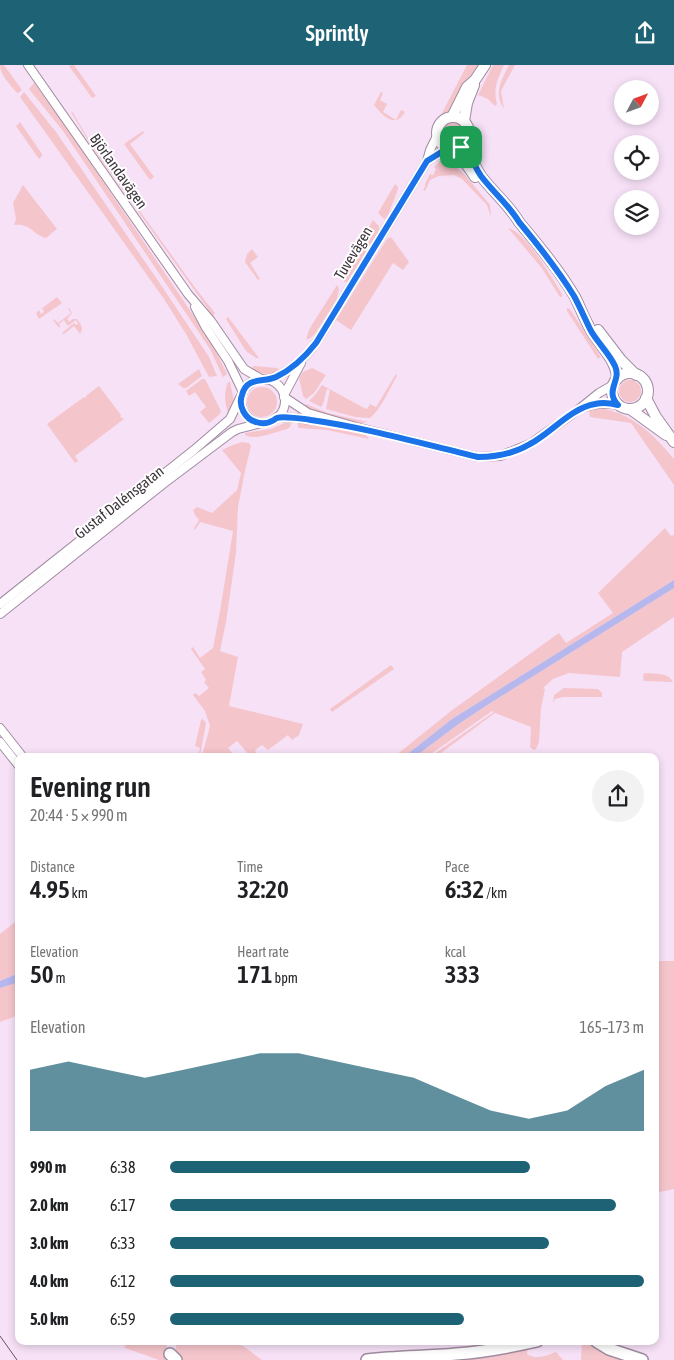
<!DOCTYPE html>
<meta charset="utf-8">
<style>
:root{--surface:#fff;--page:#f2f2f2;--text:#202124;--muted:#757577;--accent:#1e6275}
body{margin:0;font-family:"Asap Condensed",sans-serif;background:var(--page);color:var(--text);height:100vh;display:flex;flex-direction:column;font-size:19px;white-space:nowrap}
*{box-sizing:border-box;margin:0}
p{font-size:16px;color:var(--muted)}
.icon{flex:none;width:28px;height:28px;fill:none;stroke:currentColor;stroke-width:2;stroke-linecap:round;stroke-linejoin:round}
.map{position:relative;flex:1;overflow:hidden}
.side{position:absolute;left:15px;top:688px;width:644px;height:592px;display:flex;flex-direction:column;background:var(--surface);border-radius:10px;box-shadow:0 2px 8px #0003}
.side>*{flex:none}
.needle{width:32px;rotate:49deg}
.controls{position:absolute;left:614px;top:15px;display:grid;gap:10px}
.controls a{display:grid;place-items:center;width:45px;height:45px;border-radius:50%;background:var(--surface);box-shadow:0 2px 8px #0003;font-size:25px}
.pin{position:absolute;display:grid;place-items:center;width:42px;height:42px;color:#fff;margin:-21px;border-radius:10px;box-shadow:0 2px 8px #0006}
.round{display:grid;place-items:center;flex:none;width:52px;height:52px;border-radius:26px;background:var(--page)}
.headline{display:flex;align-items:center;justify-content:space-between;height:85px;padding:0 15px}
h1{font-size:28px;font-weight:600;line-height:38px}
.figures{display:grid;grid-template-columns:repeat(3,1fr);gap:8px;height:85px;padding:5px 15px}
.figures div{display:grid;align-content:center}
.figures b{font-size:25px;font-weight:600}
.figures small{font-size:14px;font-weight:400}
.figures p{font-size:14px}
.chart{height:140px;padding:10px 15px}
.chart p{display:flex;justify-content:space-between}
.chart svg{width:100%;height:90px;margin-top:5px;fill:var(--accent);opacity:.7}
ul{padding:0 15px;list-style:none;font-size:16px}
li{display:grid;grid-template-columns:80px 60px 1fr;align-items:center;height:38px}
li i{height:12px;border-radius:6px;background:var(--accent)}
header{display:flex;justify-content:space-between;align-items:center;height:65px;padding:0 15px;background:var(--accent);color:#fff;font-size:22px;font-weight:600}
.map>svg:first-child{display:block}
.green{fill:#f5c5cc}
.water{fill:#b5b7ed}
.lines{fill:none;stroke-linecap:round;stroke-linejoin:round}
.minor-casing{stroke:#a08ca0;stroke-width:10}
.major-casing{stroke:#a08ca0;stroke-width:12}
.highway-casing{stroke:#a08ca0;stroke-width:14}
.minor{stroke:#fff;stroke-width:8}
.major{stroke:#fff;stroke-width:10}
.highway{stroke:#fff;stroke-width:11}
.tram{stroke:#5f555f;stroke-width:1}
.route-casing{stroke:#fff;stroke-width:10}
.route{stroke:#1a73e8;stroke-width:6}
.labels{text-anchor:middle;dominant-baseline:central;stroke-width:4;stroke-linejoin:round;paint-order:stroke}
.street-label{font-size:15px;fill:#3b333b;stroke:#fff}
</style>
<header><svg class="icon" aria-label="back" viewBox="0 0 24 24"><path d="M15 5l-7 7 7 7"/></svg>Sprintly<svg class="icon" aria-label="share" viewBox="0 0 24 24"><path d="M12 15V3M7 8l5-5 5 5M5 13v7h14v-7"/></svg></header>
<div class="map">
<svg width="674" height="1295" viewBox="0 0 674 1295">
<rect width="100%" height="100%" fill="#f7e1f7"/>
<g class="green">
<path d="M 0,0 L 4,0 L 22,25 L 18,28 L 16,27 C 10,19 0,10 0,0 Z"/>
<path d="M 71,0 L 74,0 L 96,31 L 92,33 L 69,1 Z"/>
<path d="M 467,0 L 478,0 L 465,19 L 450,47 L 444,52 L 441,50 Z"/>
<path d="M 493,0 L 504,0 C 497,15 493,23 497,39 L 495,41 L 488,34 L 478,30 Z"/>
<path d="M 509,0 L 515,0 L 501,26 L 504,44 C 493,29 502,14 509,0 Z"/>
<path d="M 34,18 L 69,66 L 212,278 L 227,309 L 223,312 L 210,284 L 63,66 L 29,24 Z"/>
<path d="M 24,27 L 56,67 L 163,223 L 209,292 L 217,311 L 209,312 L 186,269 L 164,234 L 23,36 L 20,32 Z"/>
<path d="M 381,27 L 383,28 L 380,35 L 387,39 L 383,47 L 396,55 L 401,45 L 405,47 C 395,64 383,51 374,40 Z"/>
<path d="M 72,46 L 90,77 L 196,224 L 215,248 L 213,251 L 90,79 L 71,47 Z"/>
<path d="M 20,57 L 42,89 L 42,91 L 39,94 L 16,61 Z"/>
<circle cx="453" cy="68" r="10"/>
<path d="M 143,66 L 144,68 L 130,79 L 154,112 L 150,115 L 124,79 Z"/>
<path d="M 440,96 L 450,97 L 465,110 L 490,140 L 491,152 L 487,140 L 462,114 L 454,110 L 439,111 L 430,115 L 425,126 L 423,125 L 425,122 L 425,119 L 430,109 L 433,110 L 436,104 L 434,102 Z"/>
<path d="M 395,119 L 398,122 L 398,124 L 389,148 L 385,154 L 383,153 L 378,148 Z"/>
<path d="M 23,120 L 57,164 L 46,173 C 33,170 31,158 14,160 L 16,154 L 13,138 Z"/>
<path d="M 373,155 L 379,161 L 379,166 L 350,212 L 348,217 L 344,217 L 341,212 Z"/>
<path d="M 508,163 C 526,167 552,213 562,229 L 562,232 L 560,232 L 541,202 Z"/>
<path d="M 391,172 L 409,197 L 403,205 L 393,198 L 351,265 L 336,255 L 387,174 Z"/>
<path d="M 252,184 L 258,192 L 250,198 L 260,214 L 258,215 L 245,197 L 247,189 Z"/>
<path d="M 337,220 L 339,224 L 337,234 L 314,270 L 309,274 L 306,274 L 310,263 Z"/>
<path d="M 57,232 L 62,238 L 39,254 L 36,248 L 39,245 L 41,249 L 44,247 L 43,244 L 41,244 Z"/>
<path d="M 69,243 L 72,248 L 67,254 L 69,257 L 73,254 L 77,254 C 81,260 84,263 80,269 L 74,261 L 64,269 L 62,268 L 74,258 L 76,260 L 78,259 L 76,255 L 68,261 L 64,255 L 59,259 L 60,261 L 59,263 L 53,255 L 54,254 L 58,258 L 71,248 L 68,244 Z"/>
<path d="M 567,243 L 570,244 L 601,292 L 598,294 L 567,246 Z"/>
<path d="M 228,252 L 259,293 L 256,293 L 246,286 L 226,254 Z"/>
<path d="M 254,301 L 277,303 L 280,306 C 270,311 260,309 251,304 Z"/>
<path d="M 312,303 L 326,310 L 314,328 L 306,334 L 303,331 L 299,313 L 303,307 Z"/>
<path d="M 199,304 L 202,311 L 186,323 L 183,323 L 178,319 Z"/>
<path d="M 396,309 L 397,311 C 389,324 382,343 370,353 L 355,352 L 326,344 L 330,325 L 327,324 L 323,339 L 321,342 L 309,336 L 315,330 L 322,320 L 366,344 L 367,344 L 370,339 L 376,342 Z"/>
<path d="M 202,314 L 205,314 L 221,346 L 220,349 L 209,358 L 200,347 L 206,342 L 195,327 L 189,331 L 186,326 Z"/>
<circle cx="630" cy="326" r="11"/>
<path d="M 228,317 L 230,317 L 234,336 L 229,349 C 224,339 224,327 228,317 Z"/>
<path d="M 99,321 L 121,350 L 120,352 L 124,354 L 75,391 L 78,396 L 75,398 L 47,359 L 84,332 L 85,333 L 87,330 Z"/>
<circle cx="262" cy="337" r="15"/>
<path d="M 306,339 L 328,348 L 368,357 L 361,358 L 354,358 L 302,343 Z"/>
<path d="M 598,343 C 631,347 654,370 674,394 L 674,420 L 631,358 L 590,352 L 589,346 L 593,344 Z"/>
<path d="M 289,356 L 292,356 L 290,362 L 287,364 C 275,367 256,376 245,370 L 245,368 L 271,364 Z"/>
<path d="M 298,356 L 313,357 L 357,366 L 366,370 L 369,374 L 327,365 L 299,363 L 298,362 Z"/>
<path d="M 242,377 L 249,378 L 251,381 L 245,406 L 238,442 L 236,488 L 226,557 L 220,586 L 238,592 L 229,641 L 303,659 L 299,670 L 292,675 L 288,670 L 268,685 L 262,680 L 255,685 L 257,691 L 250,691 L 237,676 L 228,683 L 234,690 L 233,691 L 229,690 L 228,691 L 202,691 L 210,661 L 205,646 L 193,630 L 195,628 L 199,631 L 209,623 L 204,617 L 206,615 L 201,607 L 205,604 L 191,584 L 193,582 L 200,593 L 213,583 L 220,546 L 233,466 L 200,457 L 195,465 L 194,463 L 199,455 L 195,450 L 193,445 L 197,442 L 212,448 L 237,425 L 241,408 L 222,385 L 233,380 Z"/>
<path d="M 665,463 L 671,471 L 674,470 L 674,515 L 452,654 L 405,691 L 395,691 L 451,646 L 559,568 L 566,578 L 613,548 L 598,528 Z"/>
<path d="M 674,523 L 674,552 L 622,587 L 620,612 L 569,608 L 553,614 L 543,623 L 545,624 L 541,643 L 539,677 L 537,682 L 535,685 L 532,684 L 530,682 L 531,662 L 495,648 L 437,691 L 431,691 L 494,647 L 492,646 L 428,691 L 416,691 L 460,658 L 492,637 Z"/>
<path d="M 391,600 L 394,604 L 332,647 L 330,644 Z"/>
<path d="M 644,608 C 655,609 668,607 673,617 L 644,616 L 643,612 Z"/>
<path d="M 564,623 L 598,624 L 602,628 L 602,632 L 563,632 L 555,634 L 553,639 L 554,630 Z"/>
<path d="M 203,654 L 206,658 L 200,691 L 198,691 L 200,683 L 195,681 L 201,655 Z"/>
<path d="M 19,854 L 19,908 L 0,916 L 0,869 Z"/>
<path d="M 655,896 L 674,896 L 674,1124 L 655,1128 Z"/>
<path d="M 19,917 L 19,950 L 0,957 L 0,923 Z"/>
<path d="M 124,1276 L 147,1276 L 156,1279 L 167,1276 L 165,1295 L 159,1295 L 125,1283 Z"/>
<path d="M 176,1276 L 214,1276 L 243,1281 L 262,1295 L 181,1295 C 175,1290 176,1283 176,1276 Z"/>
<path d="M 582,1276 L 591,1276 L 632,1295 L 581,1295 Z"/>
<path d="M 528,1282 L 527,1289 C 536,1295 546,1291 556,1287 L 563,1295 L 422,1295 Z"/>
</g>
<g class="water">
<path d="M 674,515 L 674,523 L 492,637 L 460,658 L 416,691 L 405,691 L 452,654 Z"/>
<path d="M 19,908 L 19,917 L 0,923 L 0,916 Z"/>
</g>
<g class="lines">
<g class="minor-casing">
<g id="minor">
<path d="M 28,0 L 188,229 L 211,256 L 244,304 L 261,314"/>
<path d="M 427,96 L 448,83"/>
<path d="M 195,242 L 205,261 L 228,296 L 243,327"/>
<circle cx="263" cy="336" r="22"/>
<path d="M 266,315 C 287,310 303,295 316,278 L 427,96 L 430,85 L 437,71"/>
<path d="M 284,330 L 301,298"/>
<path d="M 284,332 L 308,348 L 356,362 L 478,392 L 500,391 L 530,379 L 578,345 L 599,328 L 613,320"/>
<path d="M 582,343 C 595,338 605,338 618,340"/>
<path d="M 277,352 L 297,353 L 319,356"/>
<path d="M 0,539 L 194,385 L 230,354 L 241,331"/>
<path d="M 0,549 L 163,419 L 232,367 L 238,364 L 261,358"/>
<path d="M 0,663 L 22,691"/>
<path d="M 0,677 L 19,701"/>
</g>
</g>
<g class="major-casing">
<g id="major">
<circle cx="453" cy="68" r="16"/>
<path d="M 452,52 L 467,22 L 475,15 L 485,0"/>
<path d="M 464,56 L 467,38 L 474,20"/>
<path d="M 466,79 C 470,90 474,101 481,111 C 493,127 509,140 519,157 C 539,181 559,205 575,232 C 581,244 585,256 592,267 C 601,282 617,296 617,314"/>
<path d="M 456,84 L 475,112"/>
<path d="M 598,265 L 621,295 L 636,310"/>
<circle cx="630" cy="326" r="18"/>
<path d="M 646,333 L 656,352 L 674,377"/>
<path d="M 630,344 L 666,370"/>
</g>
</g>
<g class="highway-casing">
<g id="highway">
<path d="M 596,1276 L 609,1284 L 642,1295"/>
<path d="M 170,1289 L 176,1295"/>
<path d="M 367,1295 C 397,1291 427,1292 456,1289 C 483,1287 510,1282 537,1276"/>
</g>
</g>
<use href="#minor" class="minor"/>
<use href="#major" class="major"/>
<use href="#highway" class="highway"/>
<path class="tram" d="M 0,1271 L 17,1295"/>
</g>
<g class="lines">
<g class="route-casing">
<path id="route" d="M 466,79 C 470,90 474,101 481,111 C 493,127 509,140 519,157 C 539,181 558,205 574,231 C 580,242 585,254 591,266 C 598,278 609,288 615,301 C 622,316 604,325 618,340 C 610,338 603,337 595,339 C 571,343 551,368 530,379 C 515,388 495,392 478,392 C 423,379 368,363 311,355 C 306,354 282,351 277,353 C 276,353 275,354 274,355 C 269,358 262,359 256,357 C 245,354 238,341 242,330 C 247,311 263,318 276,312 C 293,304 305,292 316,278 L 427,96 L 448,83 L 459,83 Z"/>
</g>
<use href="#route" class="route"/>
</g>
<g class="labels">
<g class="street-label">
<text transform="translate(119 106) rotate(55)">Björlandavägen</text>
<text transform="translate(353 188) rotate(-59)">Tuvevägen</text>
<text transform="translate(119 437) rotate(-38)">Gustaf Dalénsgatan</text>
</g>
</g>
</svg>
<div class="controls">
<a><svg class="needle" viewBox="-14 -14 28 28"><path d="M0-13l5 13h-10z" fill="#e53935"/><path d="M0 13l5-13h-10z" fill="#757577"/></svg></a>
<a><svg class="icon" aria-label="locate" viewBox="0 0 24 24"><circle cx="12" cy="12" r="6"/><path d="M12 2v4M12 18v4M2 12h4M18 12h4"/></svg></a>
<a><svg class="icon" aria-label="layers" viewBox="0 0 24 24"><path d="M12 4l9 5-9 5-9-5zM3 14l9 5 9-5"/></svg></a>
</div>
<div class="pin" style="left:461px;top:82px;background:#1e9e55"><svg class="icon" aria-label="arrive" viewBox="0 0 24 24"><path d="M6 21V4h12l-3 4 3 4H6"/></svg></div>
<section class="side">
<div class="headline"><div><h1>Evening run</h1><p>20:44 · 5 × 990 m</p></div><a class="round"><svg class="icon" aria-label="share" viewBox="0 0 24 24"><path d="M12 15V3M7 8l5-5 5 5M5 13v7h14v-7"/></svg></a></div>
<div class="figures">
<div><p>Distance</p><b>4.95<small> km</small></b></div>
<div><p>Time</p><b>32:20</b></div>
<div><p>Pace</p><b>6:32<small> /km</small></b></div>
</div>
<div class="figures">
<div><p>Elevation</p><b>50<small> m</small></b></div>
<div><p>Heart rate</p><b>171<small> bpm</small></b></div>
<div><p>kcal</p><b>333</b></div>
</div>
<div class="chart"><p><span>Elevation</span>165–173 m</p>
<svg viewBox="0 0 160 44" preserveAspectRatio="none"><path d="M0 44V14L10 10L20 14L30 18L40 14L50 10L60 6L70 6L80 10L90 14L100 18L110 26L120 34L130 38L140 34L150 22L160 14V44z"/></svg>
</div>
<ul>
<li><b>990 m</b>6:38<i style="width:76%"></i></li>
<li><b>2.0 km</b>6:17<i style="width:94%"></i></li>
<li><b>3.0 km</b>6:33<i style="width:80%"></i></li>
<li><b>4.0 km</b>6:12<i style="width:100%"></i></li>
<li><b>5.0 km</b>6:59<i style="width:62%"></i></li>
</ul>
</section>
</div>
